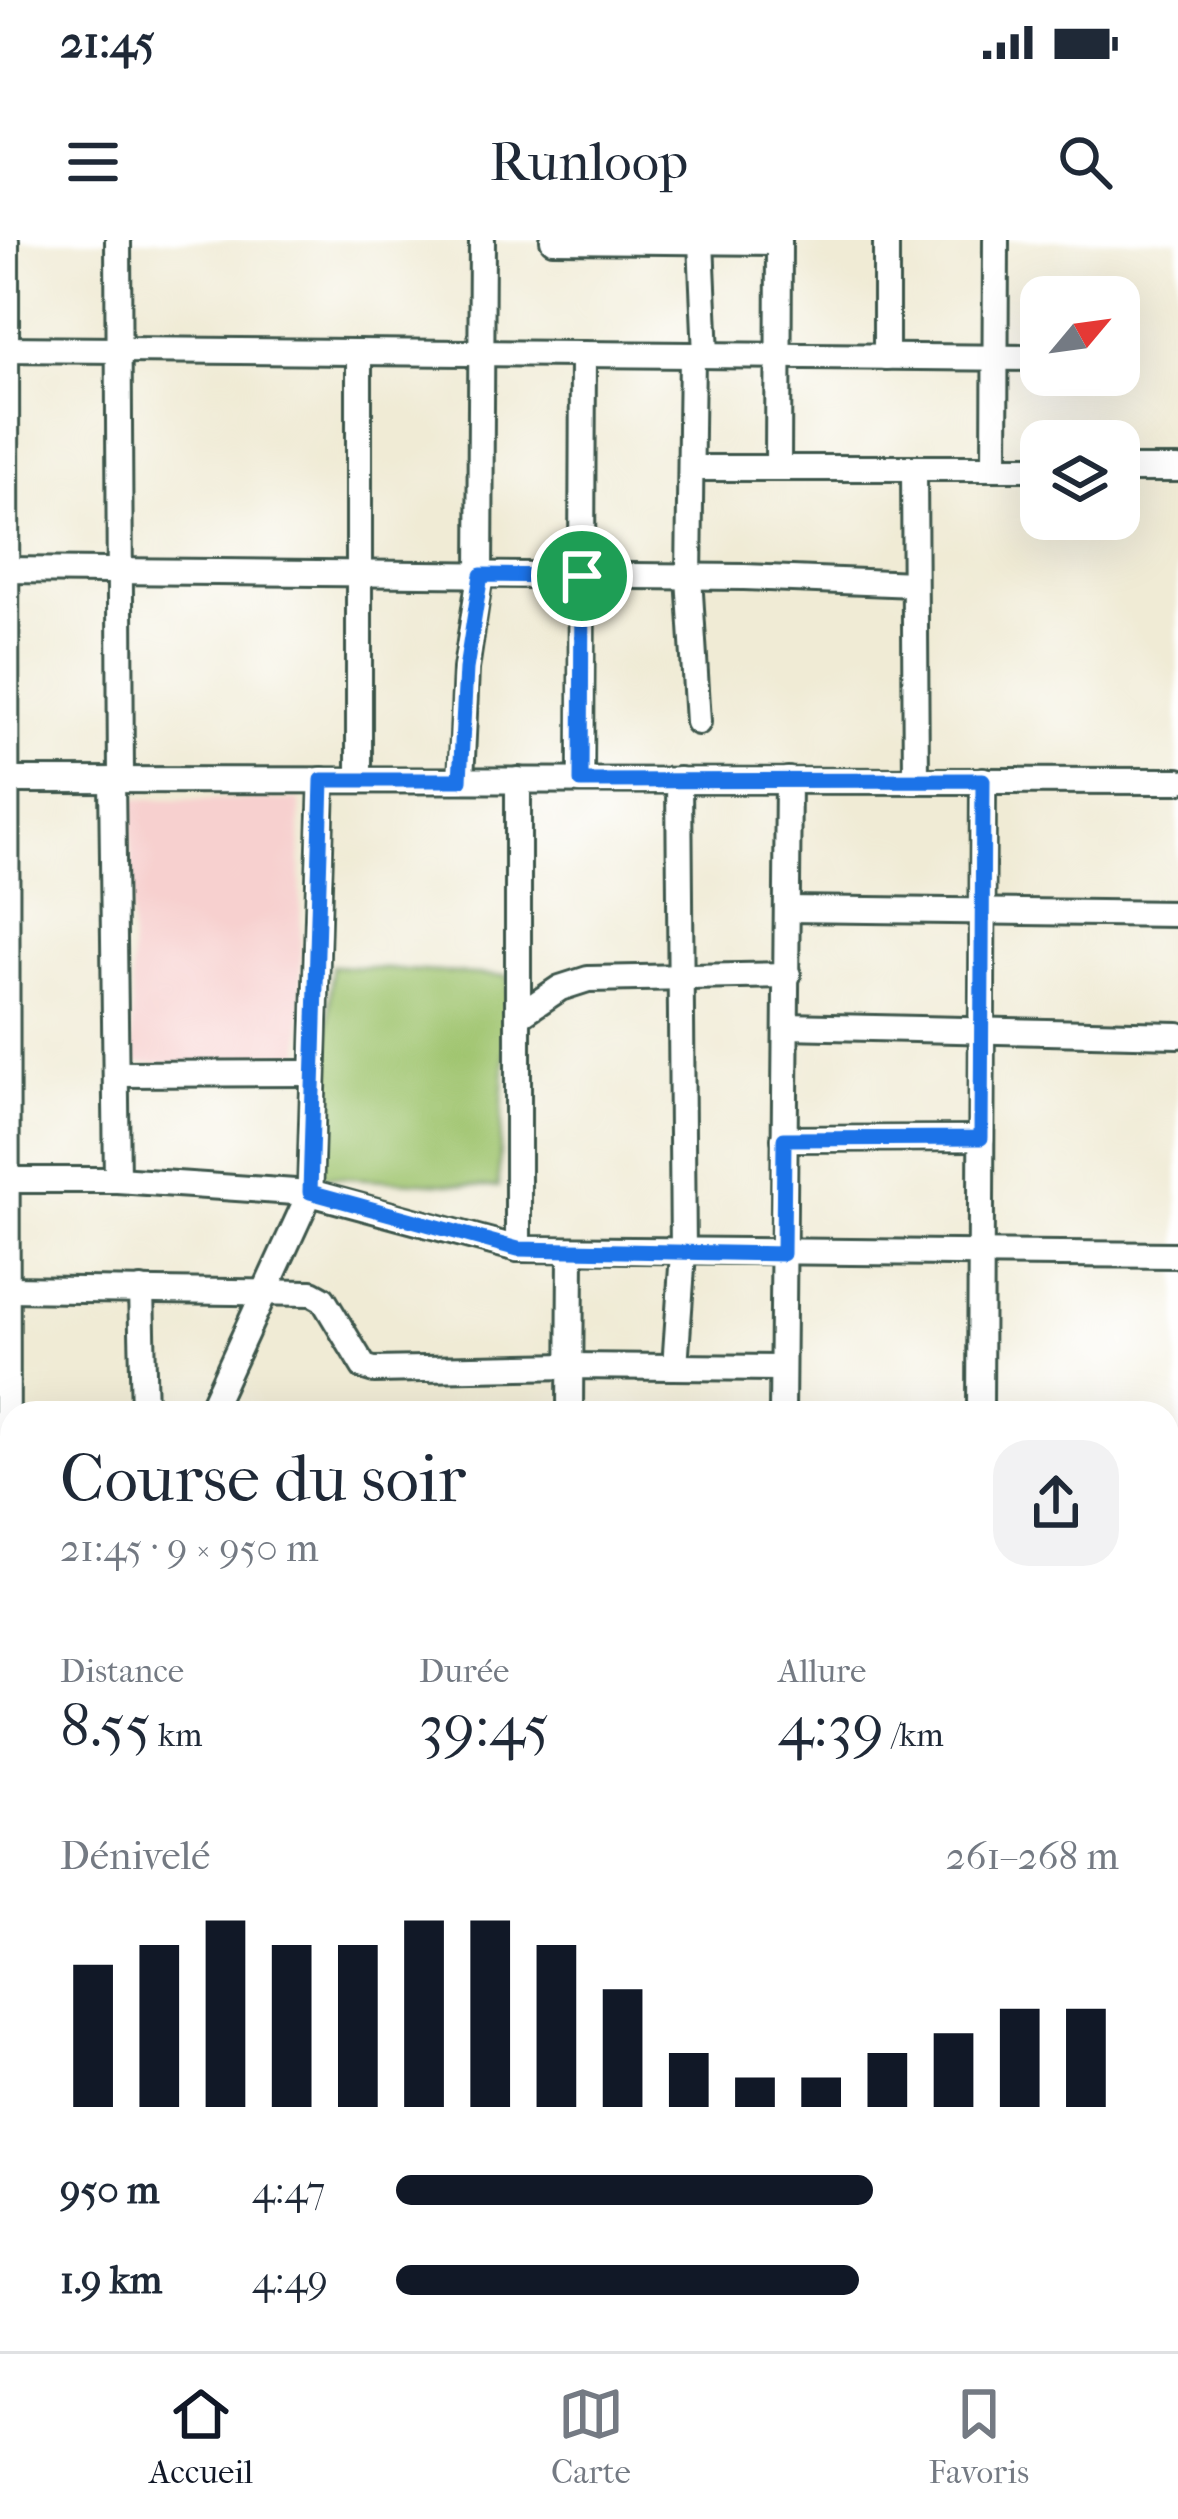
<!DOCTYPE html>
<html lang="fr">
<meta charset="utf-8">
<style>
:root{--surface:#fff;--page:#f2f2f3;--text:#1f2937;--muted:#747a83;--line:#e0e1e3;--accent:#111827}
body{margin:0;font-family:"IM FELL French Canon",serif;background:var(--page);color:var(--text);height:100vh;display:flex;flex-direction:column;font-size:45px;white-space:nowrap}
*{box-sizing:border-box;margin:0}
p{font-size:39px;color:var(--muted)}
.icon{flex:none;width:66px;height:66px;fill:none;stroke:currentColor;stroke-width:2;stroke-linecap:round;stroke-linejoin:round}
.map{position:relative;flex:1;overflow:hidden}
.sheet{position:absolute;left:0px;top:1161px;width:1179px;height:951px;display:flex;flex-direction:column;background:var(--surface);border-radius:36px 36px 0 0;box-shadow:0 12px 48px #0002}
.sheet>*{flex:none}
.needle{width:78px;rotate:61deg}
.buttons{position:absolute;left:1020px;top:36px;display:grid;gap:24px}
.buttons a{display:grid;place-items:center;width:120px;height:120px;border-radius:24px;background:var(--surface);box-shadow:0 12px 48px #0002;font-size:60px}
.pin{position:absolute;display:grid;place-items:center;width:102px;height:102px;color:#fff;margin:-51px;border:6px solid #fff;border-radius:50%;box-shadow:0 3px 12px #0007}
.round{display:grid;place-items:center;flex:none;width:126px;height:126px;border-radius:36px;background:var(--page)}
.summary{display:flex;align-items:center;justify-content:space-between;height:204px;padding:0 60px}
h1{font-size:66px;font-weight:600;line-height:90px}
.figures{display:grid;grid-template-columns:repeat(3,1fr);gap:18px;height:204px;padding:12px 60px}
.figures div{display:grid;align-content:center}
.figures b{font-size:60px;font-weight:600}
.figures small{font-size:33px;font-weight:400}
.figures p{font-size:33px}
.chart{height:336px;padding:24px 60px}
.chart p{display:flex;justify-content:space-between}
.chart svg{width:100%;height:216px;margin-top:12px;stroke:var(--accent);stroke-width:6}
ul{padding:0 60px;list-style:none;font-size:39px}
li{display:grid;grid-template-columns:192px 144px 1fr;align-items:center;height:90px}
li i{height:30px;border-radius:15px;background:var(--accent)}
.status{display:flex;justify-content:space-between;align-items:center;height:84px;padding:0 60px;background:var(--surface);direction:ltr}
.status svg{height:33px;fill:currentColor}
header{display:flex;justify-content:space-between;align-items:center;height:156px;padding:0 60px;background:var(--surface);font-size:54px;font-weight:600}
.tab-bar{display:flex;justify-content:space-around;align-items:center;height:168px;border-top:3px solid var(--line);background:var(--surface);font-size:33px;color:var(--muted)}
.tab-bar a{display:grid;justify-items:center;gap:6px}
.tab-bar .on{color:var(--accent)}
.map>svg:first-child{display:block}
.built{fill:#f7d0cf}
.green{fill:#a0c56f;stroke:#608152;stroke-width:3}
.building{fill:#e9a07e}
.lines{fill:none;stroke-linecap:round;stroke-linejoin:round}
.minor-casing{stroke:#3e574c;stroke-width:30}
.minor{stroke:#fff;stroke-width:24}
.route-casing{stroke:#fff;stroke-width:24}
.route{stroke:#1a73e8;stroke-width:15}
</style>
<div class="status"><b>21:45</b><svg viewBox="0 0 49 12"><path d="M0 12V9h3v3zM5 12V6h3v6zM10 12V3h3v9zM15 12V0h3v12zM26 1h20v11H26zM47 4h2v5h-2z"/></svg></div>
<header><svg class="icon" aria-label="menu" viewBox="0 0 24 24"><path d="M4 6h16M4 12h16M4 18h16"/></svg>Runloop<svg class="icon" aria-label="search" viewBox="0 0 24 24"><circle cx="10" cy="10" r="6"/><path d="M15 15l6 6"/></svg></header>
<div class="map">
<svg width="1178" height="2111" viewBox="0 0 1178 2111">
<rect width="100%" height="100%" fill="#fff"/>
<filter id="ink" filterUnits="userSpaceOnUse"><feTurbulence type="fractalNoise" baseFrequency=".00833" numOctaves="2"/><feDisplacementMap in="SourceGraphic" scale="24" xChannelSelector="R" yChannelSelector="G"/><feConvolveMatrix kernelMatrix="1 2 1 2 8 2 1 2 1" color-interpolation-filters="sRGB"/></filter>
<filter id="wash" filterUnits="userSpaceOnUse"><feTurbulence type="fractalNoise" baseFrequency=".004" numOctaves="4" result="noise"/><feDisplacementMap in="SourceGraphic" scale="48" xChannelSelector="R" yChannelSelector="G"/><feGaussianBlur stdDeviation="2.7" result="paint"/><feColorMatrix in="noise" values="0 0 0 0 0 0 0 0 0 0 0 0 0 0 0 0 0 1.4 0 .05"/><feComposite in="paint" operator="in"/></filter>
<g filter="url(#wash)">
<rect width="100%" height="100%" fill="#f0ebd5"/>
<g class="built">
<path d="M 131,559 L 300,560 L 301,824 L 132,823 Z"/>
<path d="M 948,2100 L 1043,2100 L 1038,2111 L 943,2111 Z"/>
</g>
<path class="green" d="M 332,726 L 509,736 L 498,947 L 320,936 Z"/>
<g id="blocks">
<g class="building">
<path d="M 1178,1616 L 1178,1802 L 1167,1827 L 1167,1617 Z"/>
<path d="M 5,2001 L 12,2005 L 8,2028 L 0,2024 Z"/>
</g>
</g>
</g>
<g filter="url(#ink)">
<use href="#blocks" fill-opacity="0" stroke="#3e574c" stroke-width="3"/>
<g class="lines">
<g class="minor-casing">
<g id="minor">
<path d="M 6,0 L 7,1451 L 12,1519"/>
<path d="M 118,0 L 121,540"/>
<path d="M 553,0 L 779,2"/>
<path d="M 701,2 L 706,115"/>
<path d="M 0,109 L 1041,118"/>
<path d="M 359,112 L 359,540"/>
<path d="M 692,115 L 689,337 L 698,482"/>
<path d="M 886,117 L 886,0"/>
<path d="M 778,226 L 779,0"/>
<path d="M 995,227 L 996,0"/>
<path d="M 693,228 L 1041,228"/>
<path d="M 914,229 L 916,541"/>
<path d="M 1119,229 L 1178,229"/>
<path d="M 0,330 L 744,337 L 914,344"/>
<path d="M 0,540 L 1178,541"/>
<path d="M 112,540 L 117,940"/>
<path d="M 461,540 L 466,429 L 480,335 L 482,0"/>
<path d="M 581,540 L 583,114"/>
<path d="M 787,669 L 1178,674"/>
<path d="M 520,775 L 560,748 L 588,739 L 788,735"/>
<path d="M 786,786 L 1178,795"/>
<path d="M 116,834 L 312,833"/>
<path d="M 784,899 L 981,898"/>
<path d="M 0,940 L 117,940 L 310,953 L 518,1009 L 1178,1015"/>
<path d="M 518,1009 L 518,540"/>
<path d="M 7,1049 L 312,1053 L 323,1059 L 364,1127 L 374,1130 L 570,1126 L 782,1128"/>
<path d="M 141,1050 L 144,1173"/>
<path d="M 675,1127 L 683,1013 L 679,540"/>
<path d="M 209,1173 L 310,953 L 322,540"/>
<path d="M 570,1173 L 571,1010"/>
<path d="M 782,1173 L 788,540"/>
<path d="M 980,1173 L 983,540"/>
<path d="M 1167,1350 L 1178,1350"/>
<path d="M 1167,1459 L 1178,1459"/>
<path d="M 1167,1503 L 1178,1481"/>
<path d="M 1167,1582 L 1178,1575"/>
<path d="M 0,1671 L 12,1646"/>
<path d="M 0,1733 L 12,1739"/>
<path d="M 1167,1852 L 1178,1827"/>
<path d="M 1167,1943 L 1178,1948"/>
<path d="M 0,1978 L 12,1952"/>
<path d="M 0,2068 L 12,2074"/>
<path d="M 72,2100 L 97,2111"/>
<path d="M 419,2100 L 443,2111"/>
<path d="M 694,2100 L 720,2111"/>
<path d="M 5,2111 L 12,2096"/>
<path d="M 189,2111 L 194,2100"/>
<path d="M 303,2111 L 308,2100"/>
<path d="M 548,2111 L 553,2100"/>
<path d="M 896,2111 L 900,2100"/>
<path d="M 1051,2111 L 1056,2100"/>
<path d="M 1170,2111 L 1178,2093"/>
</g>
</g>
<use href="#minor" class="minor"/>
</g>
</g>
<g class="lines" filter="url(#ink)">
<g class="route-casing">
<path id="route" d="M 481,335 L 582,336 L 581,541 L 983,540 L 981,898 L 784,899 L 783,1014 L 518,1009 L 310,952 L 322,540 L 460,540 L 466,429 Z"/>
</g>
<use href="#route" class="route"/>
</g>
</svg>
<div class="buttons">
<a><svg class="needle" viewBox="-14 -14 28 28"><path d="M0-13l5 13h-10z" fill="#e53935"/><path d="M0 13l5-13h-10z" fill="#747a83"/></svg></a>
<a><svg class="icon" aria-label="layers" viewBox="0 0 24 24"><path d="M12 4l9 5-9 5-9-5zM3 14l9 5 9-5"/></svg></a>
</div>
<div class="pin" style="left:582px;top:336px;background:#1e9e55"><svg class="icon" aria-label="arrive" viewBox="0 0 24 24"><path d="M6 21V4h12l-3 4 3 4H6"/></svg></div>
<section class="sheet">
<div class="summary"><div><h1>Course du soir</h1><p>21:45 · 9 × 950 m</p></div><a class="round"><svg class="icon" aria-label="share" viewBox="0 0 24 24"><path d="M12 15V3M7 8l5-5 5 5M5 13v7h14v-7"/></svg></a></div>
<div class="figures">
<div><p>Distance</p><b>8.55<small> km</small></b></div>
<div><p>Durée</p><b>39:45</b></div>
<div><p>Allure</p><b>4:39<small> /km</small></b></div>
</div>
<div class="chart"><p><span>Dénivelé</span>261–268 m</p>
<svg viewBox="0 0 160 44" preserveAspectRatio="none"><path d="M5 44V15M15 44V11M25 44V6M35 44V11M45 44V11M55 44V6M65 44V6M75 44V11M85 44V20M95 44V33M105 44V38M115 44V38M125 44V33M135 44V29M145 44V24M155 44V24"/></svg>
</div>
<ul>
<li><b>950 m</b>4:47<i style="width:66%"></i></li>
<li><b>1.9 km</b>4:49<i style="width:64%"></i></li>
</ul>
</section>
</div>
<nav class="tab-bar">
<a class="on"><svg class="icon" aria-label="home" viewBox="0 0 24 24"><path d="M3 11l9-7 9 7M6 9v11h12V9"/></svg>Accueil</a>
<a><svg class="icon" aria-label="map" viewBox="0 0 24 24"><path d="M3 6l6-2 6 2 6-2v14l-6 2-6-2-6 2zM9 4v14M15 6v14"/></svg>Carte</a>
<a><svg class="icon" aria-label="saved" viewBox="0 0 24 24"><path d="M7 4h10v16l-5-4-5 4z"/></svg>Favoris</a>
</nav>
